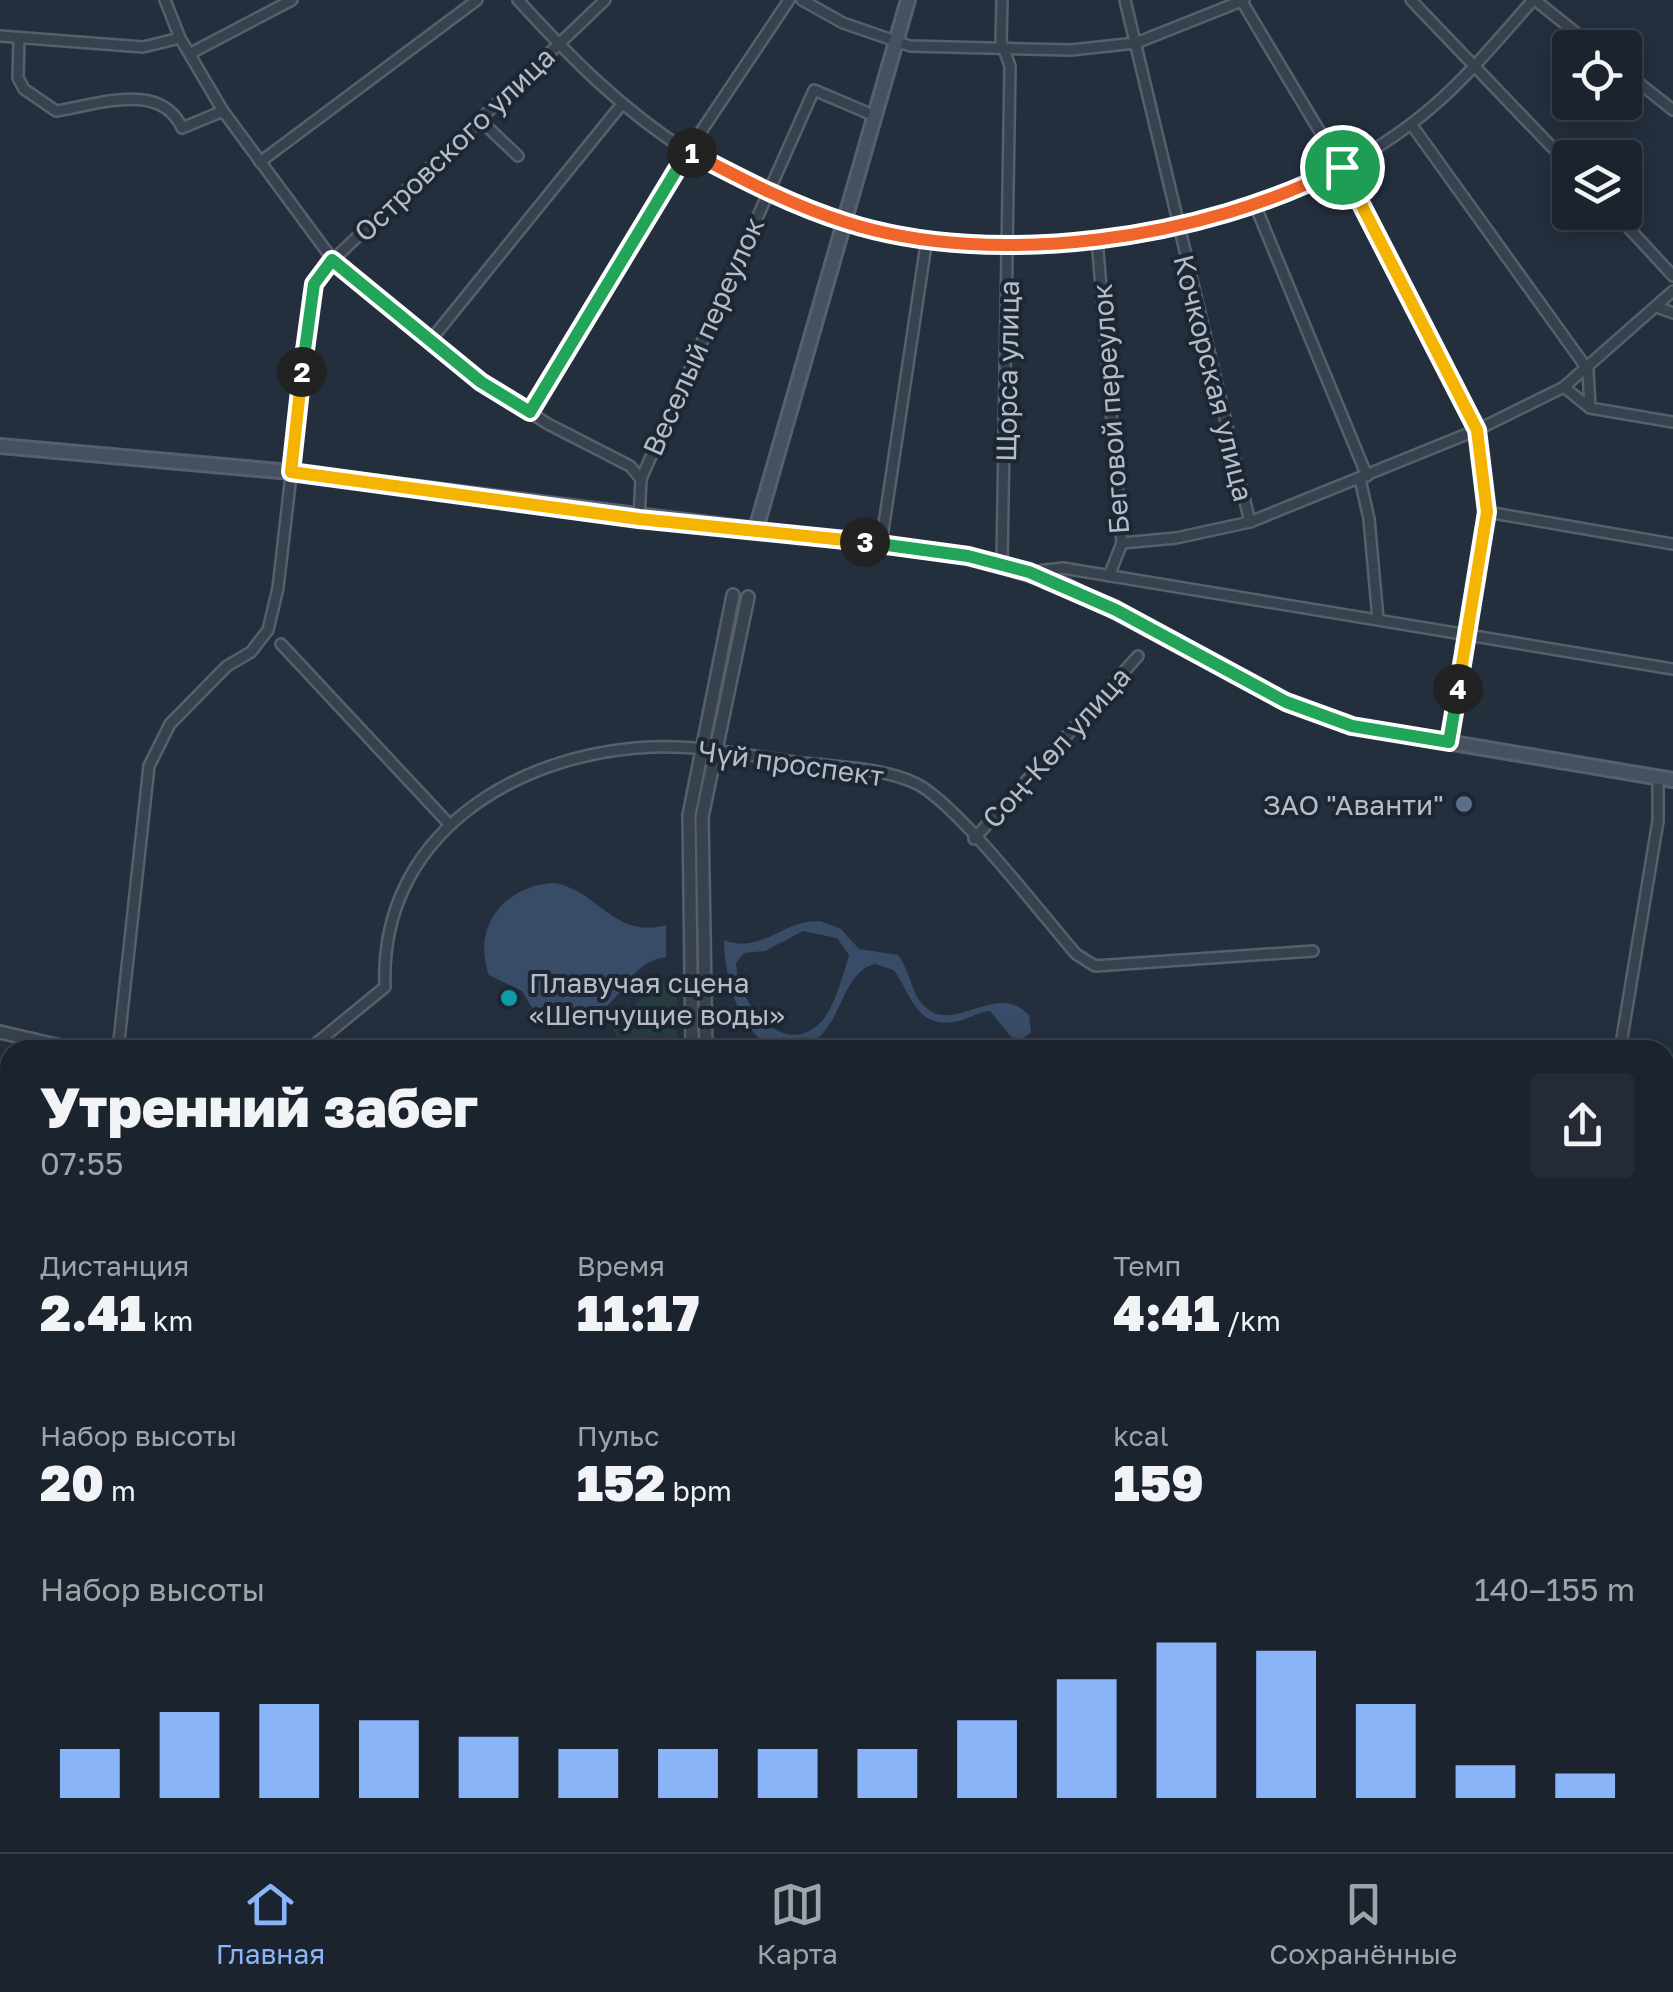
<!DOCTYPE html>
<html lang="ru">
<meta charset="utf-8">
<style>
:root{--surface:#1b232e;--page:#242b36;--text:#f1f3f6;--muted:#a0a4aa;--line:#39404a;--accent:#8ab4f8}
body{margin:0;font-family:"Golos Text",sans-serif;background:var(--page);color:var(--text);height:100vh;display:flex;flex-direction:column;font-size:38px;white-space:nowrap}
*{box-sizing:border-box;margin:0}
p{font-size:32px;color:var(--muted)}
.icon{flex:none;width:55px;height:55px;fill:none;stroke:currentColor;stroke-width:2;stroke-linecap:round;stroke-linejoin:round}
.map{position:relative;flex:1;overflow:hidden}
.panel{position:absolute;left:0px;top:1040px;width:1675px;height:812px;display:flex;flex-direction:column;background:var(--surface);border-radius:30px 30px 0 0;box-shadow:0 5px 25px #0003,0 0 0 2px var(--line)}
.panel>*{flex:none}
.controls{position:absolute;left:1552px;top:30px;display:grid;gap:20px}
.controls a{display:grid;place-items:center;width:90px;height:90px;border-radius:10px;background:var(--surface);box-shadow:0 5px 25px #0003,0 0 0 2px var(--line);font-size:50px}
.pin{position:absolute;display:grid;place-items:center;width:85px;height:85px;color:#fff;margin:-42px;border:5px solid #fff;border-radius:50%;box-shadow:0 2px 10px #0007}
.km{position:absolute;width:50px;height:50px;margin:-25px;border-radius:50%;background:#222;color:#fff;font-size:28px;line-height:50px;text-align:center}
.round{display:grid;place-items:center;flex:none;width:105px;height:105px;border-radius:10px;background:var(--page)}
.head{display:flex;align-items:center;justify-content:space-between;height:170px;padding:0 40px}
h1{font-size:55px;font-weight:800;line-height:75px}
.metrics{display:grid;grid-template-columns:repeat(3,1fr);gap:15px;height:170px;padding:10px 40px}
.metrics div{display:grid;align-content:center}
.metrics b{font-size:50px;font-weight:800}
.metrics small{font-size:28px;font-weight:400}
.metrics p{font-size:28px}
.chart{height:280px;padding:20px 40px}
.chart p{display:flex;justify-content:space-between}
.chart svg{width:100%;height:180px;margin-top:10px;stroke:var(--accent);stroke-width:6}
.tabs{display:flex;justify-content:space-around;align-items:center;height:140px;border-top:2px solid var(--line);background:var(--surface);font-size:28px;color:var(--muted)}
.tabs a{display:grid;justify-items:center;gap:5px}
.tabs .active{color:var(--accent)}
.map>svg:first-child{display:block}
.green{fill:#263c3f}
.water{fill:#394c67;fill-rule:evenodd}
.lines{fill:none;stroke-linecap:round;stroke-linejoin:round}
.minor-casing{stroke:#565f6c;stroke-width:14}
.tertiary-casing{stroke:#565f6c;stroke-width:16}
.secondary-casing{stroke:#565f6c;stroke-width:18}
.minor{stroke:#38414e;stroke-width:9}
.tertiary{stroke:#38414e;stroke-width:11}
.secondary{stroke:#465061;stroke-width:12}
.split-1-casing{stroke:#fff;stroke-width:20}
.split-2-casing{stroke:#fff;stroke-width:20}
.split-3-casing{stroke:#fff;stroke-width:20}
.split-4-casing{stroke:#fff;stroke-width:20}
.split-5-casing{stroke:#fff;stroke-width:20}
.split-1{stroke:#f0652b;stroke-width:12}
.split-2{stroke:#22a559;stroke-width:12}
.split-3{stroke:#f5b400;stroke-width:12}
.split-4{stroke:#22a559;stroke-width:12}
.split-5{stroke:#f5b400;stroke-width:12}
.service-dot{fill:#5c6f8a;stroke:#1d2633;stroke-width:4}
.culture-dot{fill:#0f9aa8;stroke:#1d2633;stroke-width:4}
.labels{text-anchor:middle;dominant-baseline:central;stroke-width:8;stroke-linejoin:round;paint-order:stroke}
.street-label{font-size:28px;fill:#b4bcc9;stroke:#1d2633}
.poi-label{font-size:28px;fill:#b4bcc9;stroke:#1d2633;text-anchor:end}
</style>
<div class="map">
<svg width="1673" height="1852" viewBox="0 0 1673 1852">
<rect width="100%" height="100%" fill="#242f3e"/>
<path class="green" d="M 666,982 L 677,985 L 677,1050 L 620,1050 L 613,1028 L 651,988 Z"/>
<g class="water">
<path d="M 554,883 C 598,890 615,940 666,925 L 666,957 C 615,964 629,1030 541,1022 L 522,991 L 489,975 C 471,927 505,885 554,883 Z"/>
<path d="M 820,921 L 841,929 L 859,949 L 898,955 C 910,970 911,993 924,1006 C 955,1036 996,980 1029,1015 L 1031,1032 L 1022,1039 L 1011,1037 L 990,1011 C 978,1012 970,1018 959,1021 C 917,1031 912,996 894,970 L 875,964 C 839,973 843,1031 806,1045 C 746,1068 724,981 724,940 C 762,955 783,919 820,921 ZM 803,931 L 837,938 L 849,955 C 844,973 835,1005 823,1020 C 784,1063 737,1002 736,963 L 744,953 L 765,951 Z"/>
</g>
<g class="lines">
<g class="minor-casing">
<g id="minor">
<path d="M 165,0 L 180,38 L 223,111 L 333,260 L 481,381 L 548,424 L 630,466 L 641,479 L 639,519"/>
<path d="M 518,0 C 570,57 622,110 687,151 C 900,284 1208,276 1411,124 C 1457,90 1495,43 1533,0"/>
<path d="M 802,0 L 843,23 L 910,46 L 1071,50 L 1136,43 L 1244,0"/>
<path d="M 1125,0 L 1250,522"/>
<path d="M 1241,0 L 1341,167 L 1477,430 L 1487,512 L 1449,743"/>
<path d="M 1411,0 L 1570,166"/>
<path d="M 1535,0 L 1595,48"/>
<path d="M 0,36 L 143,47 L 180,38"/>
<path d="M 19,38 L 18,78 L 24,89 L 56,111 C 96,105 161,80 182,128 L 223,111"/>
<path d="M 191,53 L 292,0"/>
<path d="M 1625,72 L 1673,110"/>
<path d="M 480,120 L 518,156"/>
<path d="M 1411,124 L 1588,370 L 1590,408"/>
<path d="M 260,162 L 477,0"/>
<path d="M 1255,205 L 1367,476"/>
<path d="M 1614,212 L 1673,276"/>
<path d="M 1097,239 L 1122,543 L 1109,576"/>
<path d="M 1657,307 L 1673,313"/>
<path d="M 430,341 L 622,104"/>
<path d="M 1564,387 L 1590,408 L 1673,422"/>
<path d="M 530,412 L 688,151 L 789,0"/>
<path d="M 641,479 L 814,90 L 875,116"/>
<path d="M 1360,479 L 1369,519 L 1378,619"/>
<path d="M 1487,512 L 1673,544"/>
<path d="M 1122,543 L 1176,538 L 1250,522 L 1477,430 L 1564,387 L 1673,291"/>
<path d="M 881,544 L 927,238"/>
<path d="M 1002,563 L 1010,66 L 1001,41 L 1002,0"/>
<path d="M 1029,572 L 1063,568 L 1673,669"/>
<path d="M 281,644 L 450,825"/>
<path d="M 974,839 L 1138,656"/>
<path d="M 118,1050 L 149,766 L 170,724 L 227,666 L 251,652 L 268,630 L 278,588 L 313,284 L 333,260 L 605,0"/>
<path d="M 308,1050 L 385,987 C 379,836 514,753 652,747 C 700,745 749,756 796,762 C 833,767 881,767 915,783 C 956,802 1042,915 1076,954 L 1095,966 L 1313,951"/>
<path d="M 1620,1050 L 1658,821 L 1658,777"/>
<path d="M 0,1258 L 10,1259"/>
<path d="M 0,1438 L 10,1440"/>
<path d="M 0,1792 L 10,1794"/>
<path d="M 1665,1803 L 1673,1801"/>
<path d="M 472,1842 L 506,1852"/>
<path d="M 928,1842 L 969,1852"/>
<path d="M 1303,1842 L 1338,1852"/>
<path d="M 38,1852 L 39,1842"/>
<path d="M 202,1852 L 204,1842"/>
<path d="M 552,1852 L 554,1842"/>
<path d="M 1002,1852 L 1004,1842"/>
<path d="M 1074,1852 L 1077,1842"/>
</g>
</g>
<g class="tertiary-casing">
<g id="tertiary">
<path d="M 0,1032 L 78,1050"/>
<path d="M 692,1050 L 689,815 L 733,595"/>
<path d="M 706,1050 L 702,817 L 748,597"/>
</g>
</g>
<g class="secondary-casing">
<g id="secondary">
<path d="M 0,446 L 291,472 L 968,556 L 1065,585 L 1286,702 L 1352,726 L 1673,780"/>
<path d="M 756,529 L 908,0"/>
<path d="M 1665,1504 L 1673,1470"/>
<path d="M 1584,1852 L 1586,1842"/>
</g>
</g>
<use href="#minor" class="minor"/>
<use href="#tertiary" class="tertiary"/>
<use href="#secondary" class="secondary"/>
</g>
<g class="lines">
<g class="split-1-casing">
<path id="split-1" d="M 692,153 C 742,179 791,205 845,222 C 994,270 1205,239 1342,167"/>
</g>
<g class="split-2-casing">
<path id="split-2" d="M 302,372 L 314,284 L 332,260 L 481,382 L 530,412 L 688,151 L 692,153"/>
</g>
<g class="split-3-casing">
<path id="split-3" d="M 302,372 L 291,472 L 639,519 L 865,542"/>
</g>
<g class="split-4-casing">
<path id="split-4" d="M 865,542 L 968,556 L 1029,572 L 1116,610 L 1286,702 L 1352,726 L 1449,742 L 1458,689"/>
</g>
<g class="split-5-casing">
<path id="split-5" d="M 1342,167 L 1477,430 L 1487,512 L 1458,689"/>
</g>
<use href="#split-1" class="split-1"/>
<use href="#split-2" class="split-2"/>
<use href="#split-3" class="split-3"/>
<use href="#split-4" class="split-4"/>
<use href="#split-5" class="split-5"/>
</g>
<circle class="service-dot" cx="1464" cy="804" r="10"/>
<circle class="culture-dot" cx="509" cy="998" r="10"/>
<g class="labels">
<g class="street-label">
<text transform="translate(454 144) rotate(-44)">Островского улица</text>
<text transform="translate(703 336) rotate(-66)">Веселый переулок</text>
<text transform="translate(1007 371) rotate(-89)">Щорса улица</text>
<text transform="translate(1214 378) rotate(76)">Кочкорская улица</text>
<text transform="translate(1110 409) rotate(-94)">Беговой переулок</text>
<text transform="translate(1056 747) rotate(-48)">Соң-Көл улица</text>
<text transform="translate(791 763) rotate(8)">Чүй проспект</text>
</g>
<g class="poi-label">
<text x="1444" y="804">ЗАО "Аванти"</text>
<text x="529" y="982" text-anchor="start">Плавучая сцена<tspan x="529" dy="32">«Шепчущие воды»</tspan></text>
</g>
</g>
</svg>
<div class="controls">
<a><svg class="icon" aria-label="locate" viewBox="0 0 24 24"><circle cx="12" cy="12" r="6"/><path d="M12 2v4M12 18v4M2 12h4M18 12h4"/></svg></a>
<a><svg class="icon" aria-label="layers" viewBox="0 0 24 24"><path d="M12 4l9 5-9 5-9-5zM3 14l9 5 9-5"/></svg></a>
</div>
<div class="pin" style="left:1342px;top:167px;background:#1e9e55"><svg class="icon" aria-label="arrive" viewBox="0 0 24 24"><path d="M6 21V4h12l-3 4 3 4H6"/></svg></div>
<b class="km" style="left:692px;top:153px">1</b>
<b class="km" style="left:302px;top:372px">2</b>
<b class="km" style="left:865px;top:542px">3</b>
<b class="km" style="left:1458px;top:689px">4</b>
<section class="panel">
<div class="head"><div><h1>Утренний забег</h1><p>07:55</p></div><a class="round"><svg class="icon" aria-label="share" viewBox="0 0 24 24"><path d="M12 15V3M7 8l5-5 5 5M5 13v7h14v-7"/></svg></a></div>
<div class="metrics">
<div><p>Дистанция</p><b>2.41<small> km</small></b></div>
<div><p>Время</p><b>11:17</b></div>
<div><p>Темп</p><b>4:41<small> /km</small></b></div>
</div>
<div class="metrics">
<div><p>Набор высоты</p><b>20<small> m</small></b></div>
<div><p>Пульс</p><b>152<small> bpm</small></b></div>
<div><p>kcal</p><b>159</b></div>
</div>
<div class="chart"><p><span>Набор высоты</span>140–155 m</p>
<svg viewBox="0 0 160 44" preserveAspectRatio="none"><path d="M5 44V32M15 44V23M25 44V21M35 44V25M45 44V29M55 44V32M65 44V32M75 44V32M85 44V32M95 44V25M105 44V15M115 44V6M125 44V8M135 44V21M145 44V36M155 44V38"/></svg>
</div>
</section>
</div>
<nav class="tabs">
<a class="active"><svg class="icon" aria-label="home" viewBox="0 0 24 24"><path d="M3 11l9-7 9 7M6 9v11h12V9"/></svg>Главная</a>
<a><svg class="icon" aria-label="map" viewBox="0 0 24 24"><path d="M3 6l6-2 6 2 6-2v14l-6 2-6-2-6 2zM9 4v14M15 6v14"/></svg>Карта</a>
<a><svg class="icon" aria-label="saved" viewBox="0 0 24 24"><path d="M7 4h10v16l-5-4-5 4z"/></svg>Сохранённые</a>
</nav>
